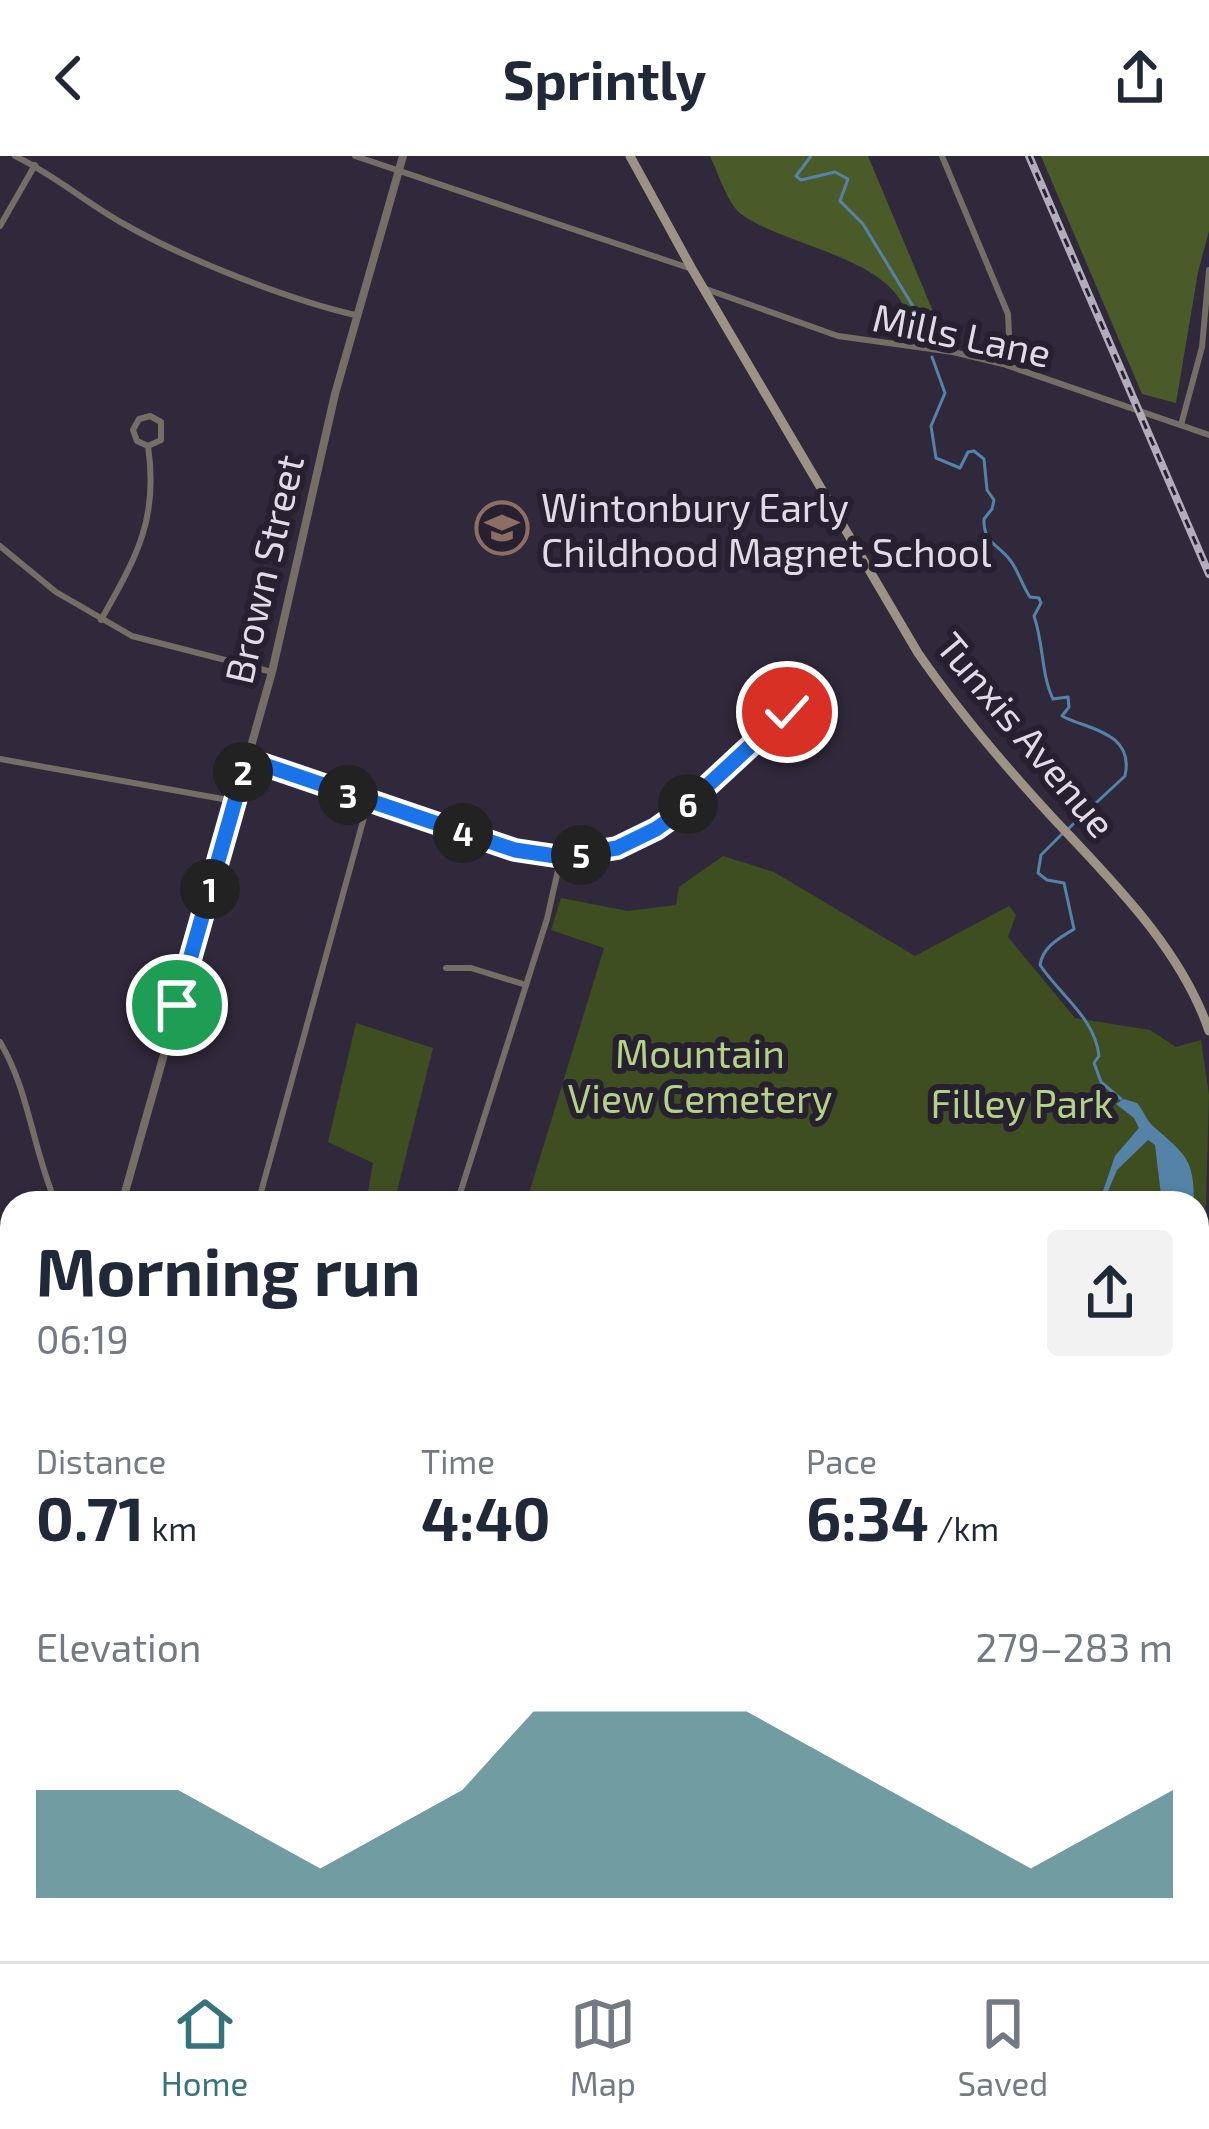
<!DOCTYPE html>
<meta charset="utf-8">
<style>
:root{--surface:#fff;--page:#f2f2f3;--text:#1f2937;--muted:#747a83;--line:#e0e1e3;--accent:#36737a}
body{margin:0;font-family:"Exo 2",sans-serif;background:var(--page);color:var(--text);height:100vh;display:flex;flex-direction:column;font-size:45px;white-space:nowrap}
*{box-sizing:border-box;margin:0}
p{font-size:39px;color:var(--muted)}
.icon{flex:none;width:66px;height:66px;fill:none;stroke:currentColor;stroke-width:2;stroke-linecap:round;stroke-linejoin:round}
.map{position:relative;flex:1;overflow:hidden}
.sheet{position:absolute;left:0px;top:1035px;width:1209px;height:771px;display:flex;flex-direction:column;background:var(--surface);border-radius:36px 36px 0 0;box-shadow:0 3px 9px #0004}
.sheet>*{flex:none}
.pin{position:absolute;display:grid;place-items:center;width:102px;height:102px;color:#fff;margin:-51px;border:6px solid #fff;border-radius:50%;box-shadow:0 3px 12px #0007}
.km{position:absolute;width:60px;height:60px;margin:-30px;border-radius:50%;background:#222;color:#fff;font-size:33px;line-height:60px;text-align:center}
.round{display:grid;place-items:center;flex:none;width:126px;height:126px;border-radius:12px;background:var(--page)}
.summary{display:flex;align-items:center;justify-content:space-between;height:204px;padding:0 36px}
h1{font-size:66px;font-weight:700;line-height:90px}
.metrics{display:grid;grid-template-columns:repeat(3,1fr);gap:18px;height:204px;padding:12px 36px}
.metrics div{display:grid;align-content:center}
.metrics b{font-size:60px;font-weight:700}
.metrics small{font-size:33px;font-weight:400}
.metrics p{font-size:33px}
.chart{height:336px;padding:24px 36px}
.chart p{display:flex;justify-content:space-between}
.chart svg{width:100%;height:216px;margin-top:12px;fill:var(--accent);opacity:.7}
header{display:flex;justify-content:space-between;align-items:center;height:156px;padding:0 36px;background:var(--surface);font-size:54px;font-weight:700}
.dock{display:flex;justify-content:space-around;align-items:center;height:168px;border-top:3px solid var(--line);background:var(--surface);font-size:33px;color:var(--muted)}
.dock a{display:grid;justify-items:center;gap:6px}
.dock .on{color:var(--accent)}
.map>svg:first-child{display:block}
.green{fill:#3e4e21}
.forest{fill:#4a5b29}
.water{fill:#5583a8}
.lines{fill:none;stroke-linecap:round;stroke-linejoin:round}
.stream{stroke:#5583a8;stroke-width:3}
.minor{stroke:#756e66;stroke-width:6}
.tertiary{stroke:#756e66;stroke-width:8}
.secondary{stroke:#9d9286;stroke-width:9}
.rail-casing{stroke:#b1adba;stroke-width:8}
.rail{stroke:#262031;stroke-width:3;stroke-dasharray:9;stroke-linecap:butt}
.route-casing{stroke:#fff;stroke-width:24}
.route{stroke:#1a73e8;stroke-width:15}
.labels{text-anchor:middle;dominant-baseline:central;stroke-width:12;stroke-linejoin:round;paint-order:stroke}
.street-label{font-size:39px;fill:#dfdce7;stroke:#262031}
.poi-label{font-size:39px;fill:#dfdce7;stroke:#262031;text-anchor:start}
.park-label{font-size:39px;fill:#b5d184;stroke:#262031}
</style>
<header><svg class="icon" aria-label="back" viewBox="0 0 24 24"><path d="M15 5l-7 7 7 7"/></svg>Sprintly<svg class="icon" aria-label="share" viewBox="0 0 24 24"><path d="M12 15V3M7 8l5-5 5 5M5 13v7h14v-7"/></svg></header>
<div class="map">
<svg width="1209" height="1805" viewBox="0 0 1209 1805">
<rect width="100%" height="100%" fill="#30293b"/>
<g class="green">
<path d="M 723,700 L 774,716 L 915,800 L 1009,750 L 1016,759 L 1008,781 L 1075,862 L 1150,874 L 1176,891 L 1201,884 L 1209,939 L 1203,1151 L 1197,1150 L 1197,1047 L 526,1047 L 604,792 L 551,774 L 561,742 L 628,755 L 676,749 L 679,731 Z"/>
<path d="M 356,867 L 433,892 L 394,1047 L 366,1047 L 373,1007 L 328,986 Z"/>
</g>
<g class="forest">
<path d="M 710,0 L 868,0 L 945,184 L 908,175 C 913,104 786,92 741,58 C 727,47 718,16 710,0 Z"/>
<path d="M 1041,0 L 1209,0 L 1209,75 L 1198,116 L 1176,247 L 1142,238 Z"/>
</g>
<path class="water" d="M 1124,943 L 1137,947 C 1144,955 1146,964 1154,971 C 1186,999 1194,1003 1194,1047 L 1162,1047 L 1155,989 L 1148,984 L 1117,1014 L 1103,1047 L 1099,1047 L 1115,1000 L 1139,972 L 1134,962 L 1116,948 Z"/>
<g class="lines">
<g class="stream">
<path d="M 811,0 L 796,20 L 801,24 L 835,16 L 848,23 L 840,45 L 863,68 L 914,152 L 927,182"/>
<path d="M 932,201 L 945,237 L 931,270 L 936,302 L 960,312 L 968,296 L 974,295 L 984,303 L 987,334 L 994,344 L 992,353 L 984,363 C 983,387 998,388 1010,404 C 1018,414 1022,429 1030,441 L 1039,442 L 1041,447 L 1034,460 C 1044,489 1041,518 1053,543 L 1068,541 L 1069,551 L 1062,560 C 1085,573 1135,575 1125,620 L 1069,672"/>
<path d="M 1062,678 L 1041,699 L 1038,717 L 1047,724 L 1064,727 L 1074,773 C 1060,782 1043,790 1040,809 C 1060,839 1095,862 1099,900 L 1094,907 L 1101,926 L 1121,943"/>
<path d="M 991,1794 L 997,1805"/>
</g>
<g class="minor">
<path d="M 15,0 C 55,19 86,47 124,68 C 185,103 287,143 355,159"/>
<path d="M 355,0 L 692,113"/>
<path d="M 942,0 L 1008,158 L 1009,179 L 1003,208"/>
<path d="M 0,70 L 35,9"/>
<path d="M 703,132 L 838,180 L 953,196 L 1003,208 L 1209,279"/>
<path d="M 1181,269 L 1202,191 L 1209,114"/>
<path d="M 0,390 L 56,436 L 132,480 L 272,516"/>
<path d="M 101,464 C 136,402 159,363 148,290 L 137,285 L 133,274 L 139,263 L 150,260 L 161,266 L 161,284 L 148,290"/>
<path d="M 0,603 L 234,645"/>
<path d="M 247,603 L 515,694 L 561,701 L 617,692 L 656,673 L 677,658 L 787,556"/>
<path d="M 446,812 L 471,812 L 526,829"/>
<path d="M 0,886 C 29,934 33,995 56,1047"/>
<path d="M 261,1038 L 300,1047"/>
<path d="M 258,1047 L 368,647"/>
<path d="M 457,1047 L 547,763 L 561,701"/>
<path d="M 1197,1700 L 1209,1699"/>
<path d="M 1197,1718 L 1209,1718"/>
<path d="M 256,1805 L 258,1794"/>
</g>
<g class="tertiary">
<path d="M 122,1047 L 272,516 L 335,238 L 403,0"/>
<path d="M 651,1794 L 667,1805"/>
<path d="M 4,1805 L 12,1762"/>
</g>
<g class="secondary">
<path d="M 630,0 L 692,113 L 918,497 C 958,555 1004,609 1052,661 C 1111,724 1181,792 1209,875"/>
<path d="M 1209,1389 L 1209,1393"/>
<path d="M 1197,1406 L 1209,1407"/>
<path d="M 0,1474 L 12,1475"/>
</g>
<g class="rail-casing">
<path id="rail" d="M 1029,0 L 1209,418"/>
</g>
<use href="#rail" class="rail"/>
</g>
<g class="lines">
<g class="route-casing">
<path id="route" d="M 177,849 L 247,603 L 515,694 L 562,701 L 617,692 L 656,673 L 677,658 L 787,556"/>
</g>
<use href="#route" class="route"/>
</g>
<defs>
<g id="school-ring" transform="scale(2.7)"><circle r="9.5" fill="#262031" stroke="#8d6e63" stroke-width="1.5"/><path d="M0-5L7-2L0 1L-7-2ZM-4 1L0 2.5L4 1V4Q0 6-4 4Z" fill="#8d6e63"/></g>
</defs>
<g fill-rule="evenodd">
<use href="#school-ring" x="502" y="372"/>
</g>
<g class="labels">
<g class="street-label">
<text transform="translate(962 178) rotate(12)">Mills Lane</text>
<text transform="translate(263 413) rotate(-77)">Brown Street</text>
<text transform="translate(1027 578) rotate(50)">Tunxis Avenue</text>
</g>
<g class="poi-label">
<text x="541" y="350">Wintonbury Early<tspan x="541" dy="45">Childhood Magnet School</tspan></text>
</g>
<g class="park-label">
<text x="700" y="896">Mountain<tspan x="700" dy="45">View Cemetery</tspan></text>
<text x="1022" y="946">Filley Park</text>
</g>
</g>
</svg>
<div class="pin" style="left:177px;top:849px;background:#1e9e55"><svg class="icon" aria-label="arrive" viewBox="0 0 24 24"><path d="M6 21V4h12l-3 4 3 4H6"/></svg></div>
<div class="pin" style="left:787px;top:556px;background:#d93025"><svg class="icon" aria-label="check" viewBox="0 0 24 24"><path d="M5 12l5 5 9-10"/></svg></div>
<b class="km" style="left:210px;top:733px">1</b>
<b class="km" style="left:243px;top:616px">2</b>
<b class="km" style="left:348px;top:639px">3</b>
<b class="km" style="left:463px;top:677px">4</b>
<b class="km" style="left:581px;top:699px">5</b>
<b class="km" style="left:688px;top:648px">6</b>
<section class="sheet">
<div class="summary"><div><h1>Morning run</h1><p>06:19</p></div><a class="round"><svg class="icon" aria-label="share" viewBox="0 0 24 24"><path d="M12 15V3M7 8l5-5 5 5M5 13v7h14v-7"/></svg></a></div>
<div class="metrics">
<div><p>Distance</p><b>0.71<small> km</small></b></div>
<div><p>Time</p><b>4:40</b></div>
<div><p>Pace</p><b>6:34<small> /km</small></b></div>
</div>
<div class="chart"><p><span>Elevation</span>279–283 m</p>
<svg viewBox="0 0 160 44" preserveAspectRatio="none"><path d="M0 44V22L10 22L20 22L30 30L40 38L50 30L60 22L70 6L80 6L90 6L100 6L110 14L120 22L130 30L140 38L150 30L160 22V44z"/></svg>
</div>
</section>
</div>
<nav class="dock">
<a class="on"><svg class="icon" aria-label="home" viewBox="0 0 24 24"><path d="M3 11l9-7 9 7M6 9v11h12V9"/></svg>Home</a>
<a><svg class="icon" aria-label="map" viewBox="0 0 24 24"><path d="M3 6l6-2 6 2 6-2v14l-6 2-6-2-6 2zM9 4v14M15 6v14"/></svg>Map</a>
<a><svg class="icon" aria-label="saved" viewBox="0 0 24 24"><path d="M7 4h10v16l-5-4-5 4z"/></svg>Saved</a>
</nav>
